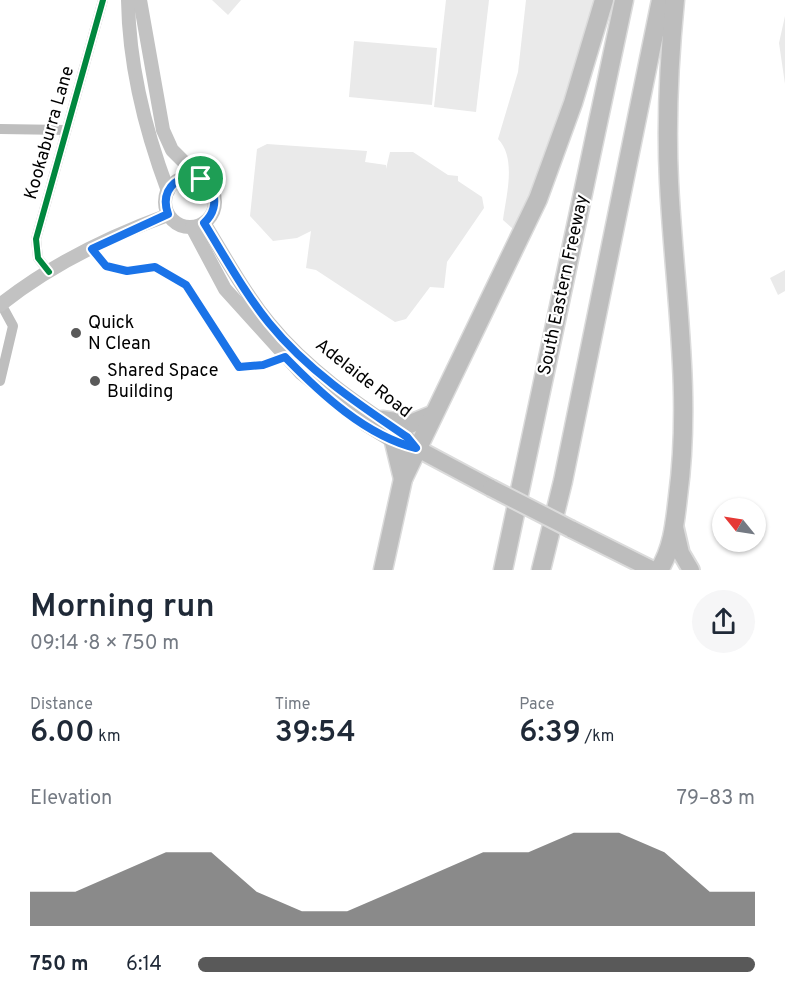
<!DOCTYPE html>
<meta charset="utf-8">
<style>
:root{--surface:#fff;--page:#f6f6f7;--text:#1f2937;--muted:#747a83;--accent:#595959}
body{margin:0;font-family:Overpass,sans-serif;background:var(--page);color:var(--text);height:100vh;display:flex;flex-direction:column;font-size:22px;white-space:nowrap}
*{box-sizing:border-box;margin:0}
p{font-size:20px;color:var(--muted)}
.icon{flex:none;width:33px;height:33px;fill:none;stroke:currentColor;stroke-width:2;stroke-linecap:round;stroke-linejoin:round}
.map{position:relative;height:570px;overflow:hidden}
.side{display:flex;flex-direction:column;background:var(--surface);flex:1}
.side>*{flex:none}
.needle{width:39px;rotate:300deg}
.controls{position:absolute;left:712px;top:498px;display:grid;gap:12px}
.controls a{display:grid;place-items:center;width:54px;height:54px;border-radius:50%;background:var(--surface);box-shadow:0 2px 4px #0004;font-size:30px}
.pin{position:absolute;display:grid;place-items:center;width:51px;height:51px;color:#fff;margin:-26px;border:3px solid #fff;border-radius:50%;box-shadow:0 2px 6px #0007}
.round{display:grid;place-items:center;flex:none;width:63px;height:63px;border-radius:32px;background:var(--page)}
.overview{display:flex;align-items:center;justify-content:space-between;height:102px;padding:0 30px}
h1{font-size:33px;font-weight:600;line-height:45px}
.stats{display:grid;grid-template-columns:repeat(3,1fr);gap:9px;height:102px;padding:6px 30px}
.stats div{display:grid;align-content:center}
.stats b{font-size:30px;font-weight:600}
.stats small{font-size:16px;font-weight:400}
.stats p{font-size:16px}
.chart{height:168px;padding:12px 30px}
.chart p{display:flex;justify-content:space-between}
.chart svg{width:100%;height:108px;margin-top:6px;fill:var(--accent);opacity:.7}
ul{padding:0 30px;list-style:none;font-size:20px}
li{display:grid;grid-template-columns:96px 72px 1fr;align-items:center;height:45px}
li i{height:15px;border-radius:8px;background:var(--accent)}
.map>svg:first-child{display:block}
.green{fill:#eaeaea}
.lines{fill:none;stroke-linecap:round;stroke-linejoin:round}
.primary-casing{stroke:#dbdbdb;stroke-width:20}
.motorway-casing{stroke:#dbdbdb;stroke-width:21}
.minor{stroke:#bebebe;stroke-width:10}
.secondary{stroke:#c2c2c2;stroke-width:14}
.primary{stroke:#bdbdbd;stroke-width:16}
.motorway{stroke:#bdbdbd;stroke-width:18}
.primary-bridge-casing{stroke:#dbdbdb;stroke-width:20;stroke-linecap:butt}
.primary-bridge{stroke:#bdbdbd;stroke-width:16}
.cycleway-casing{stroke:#fff;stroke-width:10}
.cycleway{stroke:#00873e;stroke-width:6}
.route-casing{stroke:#fff;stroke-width:12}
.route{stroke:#1a73e8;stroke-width:8}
.poi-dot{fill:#595959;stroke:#fff;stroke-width:2}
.labels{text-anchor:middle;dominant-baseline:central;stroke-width:4.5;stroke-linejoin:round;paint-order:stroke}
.street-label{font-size:18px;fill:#000;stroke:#fff}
.poi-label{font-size:18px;fill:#000;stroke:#fff;text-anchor:start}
</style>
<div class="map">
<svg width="785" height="570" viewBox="0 0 785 570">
<rect width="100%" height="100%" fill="#fff"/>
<g class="green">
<path d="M 212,0 L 241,0 L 228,15 Z"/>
<path d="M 446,0 L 489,0 L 476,112 L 434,107 Z"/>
<path d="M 526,0 L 604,0 L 521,236 L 503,220 C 506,196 517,158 498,139 L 518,72 Z"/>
<path d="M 785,16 L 785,84 L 779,43 Z"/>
<path d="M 354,41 L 437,48 L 432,105 L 349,97 Z"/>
<path d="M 267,144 L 367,151 L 365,162 L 386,165 L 386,169 L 390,152 L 413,152 L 448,175 L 458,176 L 458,181 L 482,197 L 484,208 L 447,262 L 444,288 L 430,287 L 406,319 L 395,322 L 316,270 L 306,268 L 311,231 L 297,238 L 273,241 L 250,216 L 257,149 Z"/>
<path d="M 785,270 L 785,291 L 778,295 L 770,278 Z"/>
</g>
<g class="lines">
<g class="primary-casing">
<g id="primary">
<path d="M 416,448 L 491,488"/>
<path d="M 675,527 L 681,553 L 691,570"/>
<path d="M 571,529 L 653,570"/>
</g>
</g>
<g class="motorway-casing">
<g id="motorway">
<path d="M 382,420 L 410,424 L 432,415"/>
<path d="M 394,442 L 403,479"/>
<path d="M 383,570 L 403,479 L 538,199 L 573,103 L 604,0"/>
<path d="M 503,570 L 624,0"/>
<path d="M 541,570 L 563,481 L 661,0"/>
<path d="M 659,570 C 673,548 675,522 678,496 C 692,391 674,287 669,182 C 666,121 669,60 675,0"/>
</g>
</g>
<g class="minor">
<path d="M 0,129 L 66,130"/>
<path d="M 92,249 L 106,266 L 127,271 L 155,267 L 186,285 L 239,367 L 263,365 L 285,357"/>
<path d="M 49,272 L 38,258 L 36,239 L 103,0"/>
<path d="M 0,381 L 13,326 L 1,304"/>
</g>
<g class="secondary">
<path d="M 128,0 C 129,65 145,130 168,191"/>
<path d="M 140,0 L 163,130 L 172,150 L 201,179"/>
<circle cx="190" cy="202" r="25"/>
<path d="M 204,223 C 225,257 244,292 269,323 C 307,370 358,404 407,437 L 416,448"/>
<path d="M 192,227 L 225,289 L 301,373 L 366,425 L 394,442 L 416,448"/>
<path d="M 0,305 C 49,266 110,236 168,215"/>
</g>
<use href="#primary" class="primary"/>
<use href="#motorway" class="motorway"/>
<g class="primary-bridge-casing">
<path id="primary-bridge" d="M 491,488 L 571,529"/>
</g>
<use href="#primary-bridge" class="primary-bridge"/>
<g class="cycleway-casing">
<g id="cycleway">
<path d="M 92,249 L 106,266 L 127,271 L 155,267 L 186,285 L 239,367 L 263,365 L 285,357"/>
<path d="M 49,272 L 38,258 L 36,239 L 103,0"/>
</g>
</g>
<use href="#cycleway" class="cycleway"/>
</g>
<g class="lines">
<g class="route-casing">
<path id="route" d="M 186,177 C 213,176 224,205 204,223 C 225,257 244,292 269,323 C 307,370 358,404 407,437 L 416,448 C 366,436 320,393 285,357 L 263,365 L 239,367 L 186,285 L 155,267 L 127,271 L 106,266 L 92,249 L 168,214 C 162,197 168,183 186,177 Z"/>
</g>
<use href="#route" class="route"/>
</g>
<g class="poi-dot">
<circle cx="76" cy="333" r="6"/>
<circle cx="95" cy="381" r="6"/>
</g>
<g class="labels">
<g class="street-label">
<text transform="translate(50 133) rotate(-74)">Kookaburra Lane</text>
<text transform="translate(564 285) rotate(-78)">South Eastern Freeway</text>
<text transform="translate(363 379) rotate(38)">Adelaide Road</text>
</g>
<g class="poi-label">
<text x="88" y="323">Quick<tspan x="88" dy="21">N Clean</tspan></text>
<text x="107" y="371">Shared Space<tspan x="107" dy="21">Building</tspan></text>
</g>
</g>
</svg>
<div class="controls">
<a><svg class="needle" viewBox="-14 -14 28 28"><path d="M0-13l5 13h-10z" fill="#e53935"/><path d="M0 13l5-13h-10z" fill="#747a83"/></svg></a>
</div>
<div class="pin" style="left:201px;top:179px;background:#1e9e55"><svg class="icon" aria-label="arrive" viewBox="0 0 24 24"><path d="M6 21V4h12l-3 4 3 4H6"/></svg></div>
</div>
<section class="side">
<div class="overview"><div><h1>Morning run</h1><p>09:14 · 8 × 750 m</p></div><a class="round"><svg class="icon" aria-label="share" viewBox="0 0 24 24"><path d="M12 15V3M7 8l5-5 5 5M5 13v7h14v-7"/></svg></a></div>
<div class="stats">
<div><p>Distance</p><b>6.00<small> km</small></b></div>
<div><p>Time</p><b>39:54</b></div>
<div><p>Pace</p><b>6:39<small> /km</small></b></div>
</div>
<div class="chart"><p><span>Elevation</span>79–83 m</p>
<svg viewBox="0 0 160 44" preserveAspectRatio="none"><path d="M0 44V30L10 30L20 22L30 14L40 14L50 30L60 38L70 38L80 30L90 22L100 14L110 14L120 6L130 6L140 14L150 30L160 30V44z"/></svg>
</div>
<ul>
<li><b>750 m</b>6:14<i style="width:100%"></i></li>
</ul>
</section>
